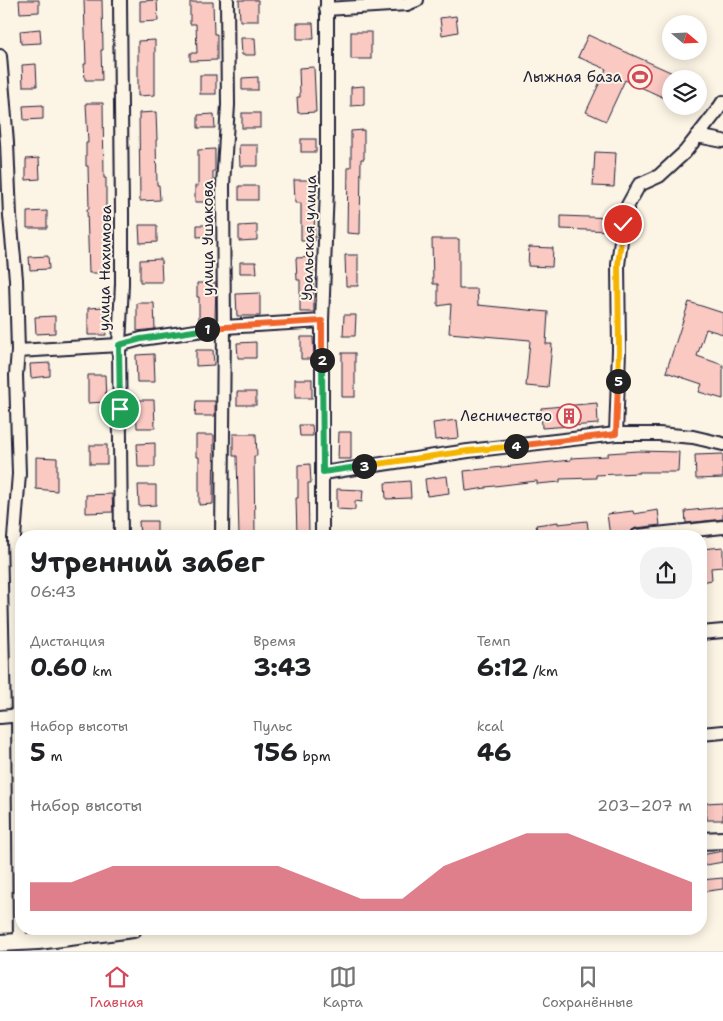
<!DOCTYPE html>
<html lang="ru">
<meta charset="utf-8">
<style>
:root{--surface:#fff;--page:#f2f2f2;--text:#202124;--muted:#757577;--line:#e0e0e0;--accent:#d1495b}
body{margin:0;font-family:"Shantell Sans",sans-serif;background:var(--page);color:var(--text);height:100vh;display:flex;flex-direction:column;font-size:19px;white-space:nowrap}
*{box-sizing:border-box;margin:0}
p{font-size:16px;color:var(--muted)}
.icon{flex:none;width:28px;height:28px;fill:none;stroke:currentColor;stroke-width:2;stroke-linecap:round;stroke-linejoin:round}
.map{position:relative;flex:1;overflow:hidden}
.side{position:absolute;left:15px;top:530px;width:692px;height:405px;display:flex;flex-direction:column;background:var(--surface);border-radius:20px;box-shadow:0 2px 12px #0003}
.side>*{flex:none}
.needle{width:32px;rotate:109deg}
.tools{position:absolute;left:662px;top:15px;display:grid;gap:10px}
.tools a{display:grid;place-items:center;width:45px;height:45px;border-radius:50%;background:var(--surface);box-shadow:0 2px 12px #0003;font-size:25px}
.pin{position:absolute;display:grid;place-items:center;width:42px;height:42px;color:#fff;margin:-21px;border:2px solid #fff;border-radius:50%;box-shadow:0 1px 5px #0007}
.km{position:absolute;width:25px;height:25px;margin:-12px;border-radius:50%;background:#222;color:#fff;font-size:14px;line-height:25px;text-align:center}
.round{display:grid;place-items:center;flex:none;width:52px;height:52px;border-radius:20px;background:var(--page)}
.headline{display:flex;align-items:center;justify-content:space-between;height:85px;padding:0 15px}
h1{font-size:28px;font-weight:700;line-height:38px}
.metrics{display:grid;grid-template-columns:repeat(3,1fr);gap:8px;height:85px;padding:5px 15px}
.metrics div{display:grid;align-content:center}
.metrics b{font-size:25px;font-weight:700}
.metrics small{font-size:14px;font-weight:400}
.metrics p{font-size:14px}
.chart{height:140px;padding:10px 15px}
.chart p{display:flex;justify-content:space-between}
.chart svg{width:100%;height:90px;margin-top:5px;fill:var(--accent);opacity:.7}
.tab-bar{display:flex;justify-content:space-around;align-items:center;height:70px;border-top:1px solid var(--line);background:var(--surface);font-size:14px;color:var(--muted)}
.tab-bar a{display:grid;justify-items:center;gap:2px}
.tab-bar .on{color:var(--accent)}
.map>svg:first-child{display:block}
.building{fill:#f9c9c2;stroke:#22223b}
.lines{fill:none;stroke-linecap:round;stroke-linejoin:round}
.minor-casing{stroke:#22223b;stroke-width:16}
.major-casing{stroke:#22223b;stroke-width:20}
.minor{stroke:#fcf5e5;stroke-width:12}
.major{stroke:#fcf5e5;stroke-width:16}
.split-1-casing{stroke:#fff;stroke-width:10}
.split-2-casing{stroke:#fff;stroke-width:10}
.split-3-casing{stroke:#fff;stroke-width:10}
.split-4-casing{stroke:#fff;stroke-width:10}
.split-5-casing{stroke:#fff;stroke-width:10}
.split-6-casing{stroke:#fff;stroke-width:10}
.split-1{stroke:#22a559;stroke-width:6}
.split-2{stroke:#f0652b;stroke-width:6}
.split-3{stroke:#22a559;stroke-width:6}
.split-4{stroke:#f5b400;stroke-width:6}
.split-5{stroke:#f0652b;stroke-width:6}
.split-6{stroke:#f5b400;stroke-width:6}
.labels{text-anchor:middle;dominant-baseline:central;stroke-width:4;stroke-linejoin:round;paint-order:stroke}
.poi-label{font-size:15px;fill:#22223b;stroke:#fcf5e5;text-anchor:end}
.street-label{font-size:15px;fill:#22223b;stroke:#fcf5e5}
</style>
<div class="map">
<svg width="723" height="951" viewBox="0 0 723 951">
<rect width="100%" height="100%" fill="#fcf5e5"/>
<filter id="ink" filterUnits="userSpaceOnUse"><feTurbulence type="fractalNoise" baseFrequency=".02" numOctaves="2"/><feDisplacementMap in="SourceGraphic" scale="10" xChannelSelector="R" yChannelSelector="G"/><feConvolveMatrix kernelMatrix="1 2 1 2 8 2 1 2 1" color-interpolation-filters="sRGB"/></filter>
<g filter="url(#ink)">
<g class="building">
<path d="M 19,0 L 39,0 L 39,12 L 20,13 Z"/>
<path d="M 84,0 L 102,0 L 103,50 L 101,50 L 102,80 L 85,80 L 84,64 L 86,64 Z"/>
<path d="M 157,0 L 158,21 L 140,22 L 140,1 Z"/>
<path d="M 239,0 L 258,0 L 258,21 L 240,21 Z"/>
<path d="M 190,2 L 213,2 L 214,34 L 217,34 L 217,60 L 190,61 L 190,53 L 197,53 L 196,24 L 190,24 Z"/>
<path d="M 456,16 L 458,32 L 442,35 L 440,18 Z"/>
<path d="M 297,23 L 313,23 L 314,39 L 297,39 Z"/>
<path d="M 40,29 L 41,43 L 21,44 L 20,31 Z"/>
<rect x="351" y="32" width="20" height="27"/>
<path d="M 588,35 L 686,79 L 671,79 L 671,94 L 669,100 L 625,80 L 606,121 L 586,112 L 606,69 L 578,57 Z"/>
<path d="M 241,38 L 255,38 L 256,55 L 242,55 Z"/>
<path d="M 155,40 L 155,95 L 138,96 L 138,41 Z"/>
<path d="M 36,64 L 37,86 L 23,86 L 22,65 Z"/>
<path d="M 314,67 L 316,112 L 298,113 L 297,97 L 300,97 L 299,68 Z"/>
<rect x="200" y="75" width="16" height="19"/>
<path d="M 258,77 L 258,90 L 242,90 L 242,78 Z"/>
<path d="M 364,86 L 364,105 L 351,106 L 351,87 Z"/>
<path d="M 86,103 L 103,103 L 104,178 L 106,178 L 106,206 L 105,206 L 107,273 L 89,273 L 87,209 L 89,209 L 88,166 L 86,166 L 86,143 L 88,143 Z"/>
<path d="M 43,105 L 43,119 L 24,120 L 23,106 Z"/>
<path d="M 156,112 L 157,140 L 156,140 L 157,185 L 159,185 L 160,200 L 140,201 L 139,113 Z"/>
<rect x="242" y="113" width="18" height="15"/>
<path d="M 214,114 L 215,128 L 198,128 L 198,115 Z"/>
<path d="M 364,130 L 364,159 L 361,159 L 360,234 L 347,233 L 348,167 L 351,167 L 351,131 Z"/>
<rect x="301" y="139" width="15" height="13"/>
<path d="M 239,145 L 258,145 L 258,166 L 240,166 Z"/>
<path d="M 215,149 L 215,171 L 213,171 L 213,202 L 195,202 L 195,186 L 198,186 L 198,150 Z"/>
<path d="M 595,152 L 616,153 L 614,187 L 593,186 Z"/>
<path d="M 39,158 L 40,179 L 26,180 L 26,159 Z"/>
<path d="M 294,180 L 313,180 L 315,241 L 301,241 L 301,203 L 295,203 Z"/>
<rect x="239" y="186" width="19" height="14"/>
<path d="M 47,211 L 47,228 L 27,228 L 27,212 Z"/>
<path d="M 561,216 L 615,218 L 614,231 L 561,229 Z"/>
<path d="M 139,225 L 157,225 L 157,242 L 140,243 Z"/>
<path d="M 197,225 L 213,225 L 213,236 L 197,237 Z"/>
<path d="M 257,225 L 257,240 L 239,241 L 239,226 Z"/>
<path d="M 432,239 L 459,239 L 459,289 L 477,289 L 478,305 L 548,312 L 546,344 L 552,344 L 548,388 L 526,386 L 530,340 L 449,333 L 451,304 L 438,306 L 438,284 L 433,284 Z"/>
<path d="M 529,247 L 553,248 L 552,267 L 528,266 Z"/>
<path d="M 345,255 L 358,255 L 358,286 L 346,286 Z"/>
<path d="M 48,256 L 49,269 L 30,270 L 29,257 Z"/>
<path d="M 313,257 L 314,312 L 300,312 L 300,280 L 297,280 L 296,258 Z"/>
<path d="M 161,259 L 162,282 L 140,282 L 140,260 Z"/>
<path d="M 240,262 L 256,262 L 257,273 L 240,273 Z"/>
<path d="M 197,283 L 216,283 L 215,320 L 199,322 L 199,297 L 197,297 Z"/>
<path d="M 260,293 L 260,316 L 237,316 L 236,294 Z"/>
<path d="M 689,302 L 723,313 L 723,334 L 706,329 L 697,356 L 723,365 L 723,399 L 699,392 L 702,384 L 666,372 Z"/>
<path d="M 137,303 L 154,303 L 155,329 L 137,331 Z"/>
<path d="M 105,307 L 106,335 L 88,335 L 88,308 Z"/>
<path d="M 344,315 L 356,315 L 355,336 L 343,336 Z"/>
<path d="M 55,316 L 55,333 L 36,334 L 35,317 Z"/>
<path d="M 301,337 L 313,337 L 314,359 L 301,359 Z"/>
<path d="M 256,342 L 256,358 L 238,358 L 237,343 Z"/>
<path d="M 196,350 L 213,350 L 214,365 L 196,366 Z"/>
<rect x="342" y="353" width="13" height="44"/>
<path d="M 154,354 L 155,382 L 137,382 L 136,355 Z"/>
<path d="M 50,363 L 50,376 L 31,378 L 30,364 Z"/>
<path d="M 88,375 L 105,375 L 106,402 L 88,403 Z"/>
<rect x="295" y="379" width="17" height="19"/>
<rect x="237" y="392" width="19" height="13"/>
<path d="M 136,400 L 154,400 L 155,428 L 137,428 Z"/>
<path d="M 196,401 L 215,401 L 215,416 L 195,416 Z"/>
<path d="M 597,403 L 598,424 L 542,428 L 541,408 Z"/>
<path d="M 457,420 L 459,438 L 435,440 L 433,423 Z"/>
<path d="M 299,425 L 312,425 L 313,436 L 300,436 Z"/>
<path d="M 339,432 L 351,432 L 351,459 L 338,459 Z"/>
<path d="M 233,434 L 256,434 L 257,456 L 254,456 L 255,536 L 239,536 L 237,456 L 233,456 Z"/>
<path d="M 196,435 L 214,435 L 213,504 L 199,505 L 199,457 L 196,457 Z"/>
<path d="M 155,443 L 155,467 L 138,467 L 137,444 Z"/>
<rect x="90" y="445" width="17" height="19"/>
<path d="M 638,451 L 679,452 L 678,472 L 639,472 L 639,473 L 596,475 L 596,478 L 560,479 L 560,482 L 537,484 L 537,481 L 486,487 L 486,488 L 466,491 L 464,471 L 571,460 L 571,458 L 608,456 L 608,453 Z"/>
<path d="M 723,454 L 723,478 L 696,479 L 695,455 Z"/>
<path d="M 36,457 L 57,458 L 57,491 L 36,489 Z"/>
<path d="M 310,464 L 311,483 L 308,483 L 309,536 L 297,536 L 296,498 L 298,498 L 298,465 Z"/>
<path d="M 447,476 L 449,493 L 427,496 L 425,479 Z"/>
<path d="M 410,481 L 411,498 L 386,499 L 385,483 Z"/>
<path d="M 138,485 L 156,485 L 156,505 L 139,506 Z"/>
<path d="M 337,489 L 363,490 L 362,502 L 355,501 L 355,510 L 337,509 Z"/>
<path d="M 112,494 L 113,512 L 86,513 L 86,495 Z"/>
<path d="M 723,507 L 723,519 L 686,523 L 685,511 Z"/>
<path d="M 658,510 L 660,525 L 636,528 L 632,530 L 629,533 L 610,536 L 607,514 L 633,511 L 634,514 Z"/>
<path d="M 139,521 L 157,521 L 157,536 L 140,536 Z"/>
<path d="M 587,521 L 589,536 L 538,536 L 536,525 L 558,522 L 558,524 Z"/>
<path d="M 723,547 L 723,567 L 711,568 L 712,580 L 701,582 L 701,549 Z"/>
<path d="M 723,802 L 723,820 L 707,820 L 706,803 Z"/>
<path d="M 723,851 L 723,862 L 701,866 L 701,855 Z"/>
<path d="M 723,878 L 723,889 L 701,892 L 701,880 Z"/>
</g>
<g class="lines">
<g class="minor-casing">
<g id="minor">
<path d="M 120,0 L 122,213 L 122,284 L 119,345 L 121,536"/>
<path d="M 326,9 L 407,4 L 417,0"/>
<path d="M 0,56 L 7,143 L 10,216 L 16,279 L 18,351 L 16,375 L 19,474 L 14,538 L 18,715 L 20,942"/>
<path d="M 697,136 L 723,141"/>
<path d="M 18,351 L 119,345 L 141,339 L 224,327 L 322,321"/>
<path d="M 616,434 L 619,350 L 618,265 L 623,224 L 628,205 L 639,185 L 659,176 L 685,152 L 717,111 L 723,102"/>
<path d="M 323,473 L 468,451 L 616,434 L 659,434 L 693,437 L 723,444"/>
<path d="M 222,536 L 224,327 L 223,185 L 228,105 L 227,0"/>
<path d="M 322,536 L 322,321 L 327,188 L 327,0"/>
<path d="M 637,536 L 723,527"/>
<path d="M 701,633 L 723,631"/>
<path d="M 0,717 L 21,715"/>
<path d="M 701,734 L 723,732"/>
</g>
</g>
<g class="major-casing">
<g id="major">
<path d="M 701,841 L 723,840"/>
<path d="M 0,943 L 38,941 L 133,929"/>
</g>
</g>
<use href="#minor" class="minor"/>
<use href="#major" class="major"/>
</g>
</g>
<g class="lines" filter="url(#ink)">
<g class="split-1-casing">
<path id="split-1" d="M 120,409 L 119,345 L 141,339 L 207,329"/>
</g>
<g class="split-2-casing">
<path id="split-2" d="M 207,329 L 224,327 L 322,321 L 322,360"/>
</g>
<g class="split-3-casing">
<path id="split-3" d="M 322,360 L 323,472 L 364,466"/>
</g>
<g class="split-4-casing">
<path id="split-4" d="M 364,466 L 468,451 L 516,446"/>
</g>
<g class="split-5-casing">
<path id="split-5" d="M 516,446 L 616,434 L 618,381"/>
</g>
<g class="split-6-casing">
<path id="split-6" d="M 618,381 L 619,350 L 618,265 L 623,224"/>
</g>
<use href="#split-1" class="split-1"/>
<use href="#split-2" class="split-2"/>
<use href="#split-3" class="split-3"/>
<use href="#split-4" class="split-4"/>
<use href="#split-5" class="split-5"/>
<use href="#split-6" class="split-6"/>
</g>
<defs>
<g id="stadium-ring" transform="scale(1.25)"><circle r="9.5" fill="#fcf5e5" stroke="#d1495b" stroke-width="1.5"/><path d="M0-5a6.5 5 0 1 0 0 10a6.5 5 0 1 0 0-10ZM-3.5-1.8h7v3.6h-7Z" fill="#d1495b"/></g>
<g id="building-ring" transform="scale(1.25)"><circle r="9.5" fill="#fcf5e5" stroke="#d1495b" stroke-width="1.5"/><path d="M-4-6H4V6H1V3H-1V6H-4ZM-2.5-4.3h1.7v1.8h-1.7ZM.8-4.3h1.7v1.8H.8ZM-2.5-1h1.7V.8h-1.7ZM.8-1h1.7V.8H.8Z" fill="#d1495b"/></g>
</defs>
<g fill-rule="evenodd">
<use href="#stadium-ring" x="640" y="77"/>
<use href="#building-ring" x="569" y="416"/>
</g>
<g class="labels">
<g class="poi-label">
<text x="622" y="77">Лыжная база</text>
<text x="552" y="416">Лесничество</text>
</g>
<g class="street-label">
<text transform="translate(208 238) rotate(-90)">улица Ушакова</text>
<text transform="translate(309 238) rotate(-88)">Уральская улица</text>
<text transform="translate(105 268) rotate(-89)">улица Нахимова</text>
</g>
</g>
</svg>
<div class="tools">
<a><svg class="needle" viewBox="-14 -14 28 28"><path d="M0-13l5 13h-10z" fill="#e53935"/><path d="M0 13l5-13h-10z" fill="#757577"/></svg></a>
<a><svg class="icon" aria-label="layers" viewBox="0 0 24 24"><path d="M12 4l9 5-9 5-9-5zM3 14l9 5 9-5"/></svg></a>
</div>
<div class="pin" style="left:120px;top:409px;background:#1e9e55"><svg class="icon" aria-label="arrive" viewBox="0 0 24 24"><path d="M6 21V4h12l-3 4 3 4H6"/></svg></div>
<div class="pin" style="left:623px;top:224px;background:#d93025"><svg class="icon" aria-label="check" viewBox="0 0 24 24"><path d="M5 12l5 5 9-10"/></svg></div>
<b class="km" style="left:207px;top:329px">1</b>
<b class="km" style="left:322px;top:360px">2</b>
<b class="km" style="left:364px;top:466px">3</b>
<b class="km" style="left:516px;top:446px">4</b>
<b class="km" style="left:618px;top:381px">5</b>
<section class="side">
<div class="headline"><div><h1>Утренний забег</h1><p>06:43</p></div><a class="round"><svg class="icon" aria-label="share" viewBox="0 0 24 24"><path d="M12 15V3M7 8l5-5 5 5M5 13v7h14v-7"/></svg></a></div>
<div class="metrics">
<div><p>Дистанция</p><b>0.60<small> km</small></b></div>
<div><p>Время</p><b>3:43</b></div>
<div><p>Темп</p><b>6:12<small> /km</small></b></div>
</div>
<div class="metrics">
<div><p>Набор высоты</p><b>5<small> m</small></b></div>
<div><p>Пульс</p><b>156<small> bpm</small></b></div>
<div><p>kcal</p><b>46</b></div>
</div>
<div class="chart"><p><span>Набор высоты</span>203–207 m</p>
<svg viewBox="0 0 160 44" preserveAspectRatio="none"><path d="M0 44V30L10 30L20 22L30 22L40 22L50 22L60 22L70 30L80 38L90 38L100 22L110 14L120 6L130 6L140 14L150 22L160 30V44z"/></svg>
</div>
</section>
</div>
<nav class="tab-bar">
<a class="on"><svg class="icon" aria-label="home" viewBox="0 0 24 24"><path d="M3 11l9-7 9 7M6 9v11h12V9"/></svg>Главная</a>
<a><svg class="icon" aria-label="map" viewBox="0 0 24 24"><path d="M3 6l6-2 6 2 6-2v14l-6 2-6-2-6 2zM9 4v14M15 6v14"/></svg>Карта</a>
<a><svg class="icon" aria-label="saved" viewBox="0 0 24 24"><path d="M7 4h10v16l-5-4-5 4z"/></svg>Сохранённые</a>
</nav>
